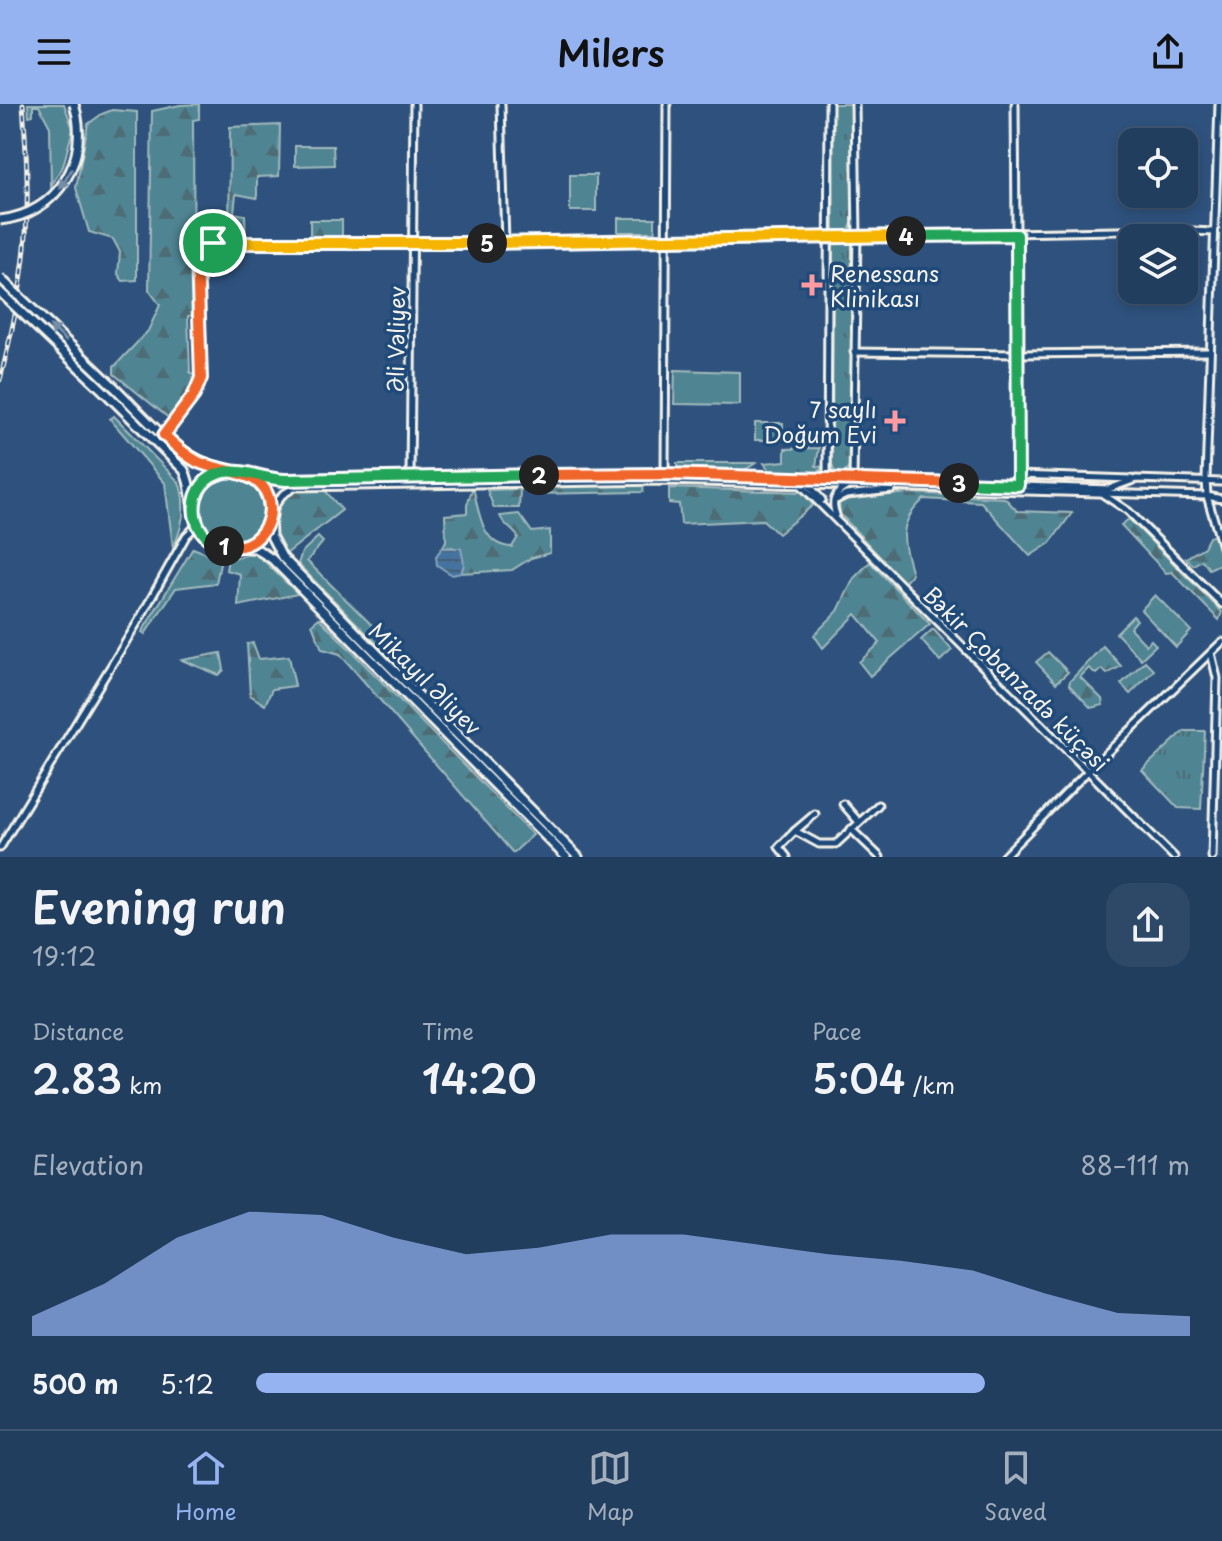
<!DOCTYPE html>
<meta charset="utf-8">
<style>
:root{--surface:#223e5e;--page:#2e4967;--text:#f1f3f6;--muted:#a2aebc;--line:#3f5773;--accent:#95b2f1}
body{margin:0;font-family:"Playpen Sans",sans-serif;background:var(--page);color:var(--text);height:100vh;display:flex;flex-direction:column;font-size:30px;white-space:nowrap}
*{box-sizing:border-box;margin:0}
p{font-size:26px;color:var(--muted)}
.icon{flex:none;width:44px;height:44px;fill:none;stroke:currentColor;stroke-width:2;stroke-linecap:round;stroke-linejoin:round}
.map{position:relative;height:753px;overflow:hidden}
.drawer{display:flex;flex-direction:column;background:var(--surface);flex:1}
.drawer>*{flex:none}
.controls{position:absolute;left:1118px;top:24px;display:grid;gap:16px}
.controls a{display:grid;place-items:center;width:80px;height:80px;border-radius:16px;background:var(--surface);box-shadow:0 4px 12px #0003,0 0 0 2px var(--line);font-size:40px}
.pin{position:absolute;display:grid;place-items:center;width:68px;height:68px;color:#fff;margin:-34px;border:4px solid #fff;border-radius:50%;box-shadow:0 2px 8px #0007}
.km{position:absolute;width:40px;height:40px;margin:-20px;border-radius:50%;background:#222;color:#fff;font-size:22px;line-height:40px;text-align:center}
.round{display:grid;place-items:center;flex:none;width:84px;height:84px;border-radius:24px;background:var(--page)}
.overview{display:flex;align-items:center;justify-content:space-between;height:136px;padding:0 32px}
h1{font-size:44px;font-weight:600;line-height:60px}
.metrics{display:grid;grid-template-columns:repeat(3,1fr);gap:12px;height:136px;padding:8px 32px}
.metrics div{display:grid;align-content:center}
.metrics b{font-size:40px;font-weight:600}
.metrics small{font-size:22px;font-weight:400}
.metrics p{font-size:22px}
.chart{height:224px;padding:16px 32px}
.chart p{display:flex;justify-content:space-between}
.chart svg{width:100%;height:144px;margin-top:8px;fill:var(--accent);opacity:.7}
ul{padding:0 32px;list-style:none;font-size:26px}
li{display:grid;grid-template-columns:128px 96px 1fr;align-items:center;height:60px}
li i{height:20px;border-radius:10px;background:var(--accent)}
header{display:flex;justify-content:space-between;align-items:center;height:104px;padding:0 32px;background:var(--accent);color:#111;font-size:36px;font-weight:600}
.tabs{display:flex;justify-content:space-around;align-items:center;height:112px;border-top:2px solid var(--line);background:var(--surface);font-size:22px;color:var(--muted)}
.tabs a{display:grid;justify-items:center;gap:4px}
.tabs .selected{color:var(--accent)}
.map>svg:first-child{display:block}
.grass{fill:#4f8492;stroke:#a2babd;stroke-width:2}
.forest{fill:url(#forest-firs);stroke:#a2babd;stroke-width:2}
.park{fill:url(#park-tufts);stroke:#a2babd;stroke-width:2}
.water{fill:url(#water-rules);stroke:#8aa5bd;stroke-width:2}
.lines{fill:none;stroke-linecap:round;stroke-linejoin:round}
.minor-casing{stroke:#f4f1e8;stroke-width:11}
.major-casing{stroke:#f4f1e8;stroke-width:13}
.minor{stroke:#1f4a7a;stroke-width:5}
.major{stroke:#1f4a7a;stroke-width:7}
.rail-casing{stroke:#f4f1e8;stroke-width:5}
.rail{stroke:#1f4a7a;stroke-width:2;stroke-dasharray:6;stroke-linecap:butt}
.major-bridge-casing{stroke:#f4f1e8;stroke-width:13;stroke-linecap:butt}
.major-bridge{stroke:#1f4a7a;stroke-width:7}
.oneway{fill:#748da6}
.split-1-casing{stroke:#fff;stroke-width:16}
.split-2-casing{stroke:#fff;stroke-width:16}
.split-3-casing{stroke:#fff;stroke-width:16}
.split-4-casing{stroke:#fff;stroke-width:16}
.split-5-casing{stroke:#fff;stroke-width:16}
.split-6-casing{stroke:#fff;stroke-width:16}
.split-1{stroke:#f0652b;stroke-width:10}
.split-2{stroke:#22a559;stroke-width:10}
.split-3{stroke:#f0652b;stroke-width:10}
.split-4{stroke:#22a559;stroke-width:10}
.split-5{stroke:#f5b400;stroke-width:10}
.split-6{stroke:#f5b400;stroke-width:10}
.poi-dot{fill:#ff9aa2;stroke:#1f4a7a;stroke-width:3}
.labels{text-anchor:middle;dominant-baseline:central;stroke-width:7;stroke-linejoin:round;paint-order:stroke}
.poi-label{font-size:22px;fill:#f4f1e8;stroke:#1f4a7a;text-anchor:start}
.street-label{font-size:22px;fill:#f4f1e8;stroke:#1f4a7a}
</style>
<header><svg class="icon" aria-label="menu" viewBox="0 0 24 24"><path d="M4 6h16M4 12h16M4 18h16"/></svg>Milers<svg class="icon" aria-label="share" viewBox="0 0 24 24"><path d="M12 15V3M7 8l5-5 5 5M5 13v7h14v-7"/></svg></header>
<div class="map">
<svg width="1222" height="753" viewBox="0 0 1222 753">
<defs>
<pattern id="forest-firs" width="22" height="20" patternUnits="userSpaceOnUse" patternTransform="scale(2)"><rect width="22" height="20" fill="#4f8492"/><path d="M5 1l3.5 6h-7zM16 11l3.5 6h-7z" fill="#4d6c74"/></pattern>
<pattern id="park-tufts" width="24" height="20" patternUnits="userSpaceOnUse" patternTransform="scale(2)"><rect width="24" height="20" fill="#4f8492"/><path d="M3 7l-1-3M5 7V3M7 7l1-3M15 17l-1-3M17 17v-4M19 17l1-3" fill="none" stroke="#4d6c74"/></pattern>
<pattern id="water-rules" width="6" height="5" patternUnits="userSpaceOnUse" patternTransform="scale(2)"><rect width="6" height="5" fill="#4473a0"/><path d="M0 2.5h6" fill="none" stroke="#465e73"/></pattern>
</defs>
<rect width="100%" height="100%" fill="#2e527d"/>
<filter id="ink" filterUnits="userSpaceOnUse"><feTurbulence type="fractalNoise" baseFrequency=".0125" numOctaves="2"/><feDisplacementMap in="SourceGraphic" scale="16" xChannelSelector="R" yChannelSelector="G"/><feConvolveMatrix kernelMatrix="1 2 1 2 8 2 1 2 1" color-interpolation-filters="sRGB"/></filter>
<g filter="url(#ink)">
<g class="grass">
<path d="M 28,0 L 64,0 L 73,25 L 63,62 L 51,82 L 50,23 L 39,2 L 33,2 L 33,11 L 29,12 Z"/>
<path d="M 295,42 L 333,42 L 334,61 L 295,62 Z"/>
<rect x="570" y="71" width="26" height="36"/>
<rect x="618" y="114" width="37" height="14"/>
<path d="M 675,266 L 740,268 L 740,301 L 674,300 Z"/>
<rect x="755" y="319" width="28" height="17"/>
<circle cx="231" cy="406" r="32"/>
<path d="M 318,433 L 323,438 L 307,457 L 404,553 L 393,556 L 298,460 L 302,448 Z"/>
</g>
<g class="forest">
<path d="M 199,0 L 199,15 L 193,16 L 194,211 L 188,212 L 190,268 L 198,274 L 170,315 L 114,270 L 114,263 L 148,227 L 160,201 L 149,186 L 152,7 L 180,1 Z"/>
<path d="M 112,6 L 137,8 L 137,176 L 123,177 L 118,170 L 120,148 L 113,135 L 89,128 L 76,84 L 88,20 L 102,10 Z"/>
<path d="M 280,21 L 279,72 L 257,73 L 257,94 L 236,90 L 234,109 L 245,111 L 246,136 L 229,137 L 230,23 Z"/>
<rect x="310" y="116" width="32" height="19"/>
<path d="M 114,312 L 179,378 C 187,400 183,423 173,444 L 165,379 L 110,315 Z"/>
<path d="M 819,344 L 816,362 L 823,363 L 817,369 L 770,367 L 764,359 L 785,357 L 785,345 Z"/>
<path d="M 677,359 L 756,359 L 743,367 L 677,366 Z"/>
<path d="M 644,381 L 643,388 L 532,390 L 533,382 Z"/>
<path d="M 322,383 L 342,406 L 286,450 L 280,445 L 271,429 L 277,420 L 280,398 L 295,385 Z"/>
<path d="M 473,383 C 479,407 481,442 512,443 L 518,433 C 512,424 504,422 500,412 L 519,410 L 532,428 L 550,426 L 550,449 L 531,454 L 512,466 L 461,469 L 464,460 L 453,443 L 442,444 L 446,437 L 445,411 L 467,409 L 467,401 Z"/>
<path d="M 669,384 L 802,388 L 813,401 L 778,430 L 763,416 L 681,420 L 679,400 L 669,399 Z"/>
<path d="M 520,385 L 519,404 L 494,404 L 487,386 Z"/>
<path d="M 909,389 L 1005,394 L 1017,407 L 1072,409 L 1050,439 L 1030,452 L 981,398 L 924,395 C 896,420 903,438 912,470 L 904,479 L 840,410 L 839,398 L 843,396 Z"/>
<path d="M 1129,415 L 1222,508 L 1219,516 L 1172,468 L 1166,469 L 1121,421 Z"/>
<path d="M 1215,431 L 1222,459 L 1209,465 L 1202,456 L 1193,461 L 1186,454 L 1204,443 L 1209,433 Z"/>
<path d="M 193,444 L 221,455 L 216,479 L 176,484 L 145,530 L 142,528 Z"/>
<path d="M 256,449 L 298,490 L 238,502 L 240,470 L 226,466 L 228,455 Z"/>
<path d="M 870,458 L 930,520 L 870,572 L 859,558 L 880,539 L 856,510 L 823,544 L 814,531 L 838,507 L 854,474 Z"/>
<path d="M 1133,512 L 1137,516 L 1130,524 L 1146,541 L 1151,536 L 1156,541 L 1141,555 L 1116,529 Z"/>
<path d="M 319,514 L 533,731 L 513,749 L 340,550 L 322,545 L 312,520 Z"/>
<path d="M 933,525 L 952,546 L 940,557 L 921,536 Z"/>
<path d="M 253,539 L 259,555 L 289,552 L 295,582 L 272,585 L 265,601 L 250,591 L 247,540 Z"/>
<path d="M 1103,542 L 1121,562 L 1107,570 L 1102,565 L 1096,570 L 1089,564 L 1080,573 L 1102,595 L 1103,601 L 1091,604 L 1069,581 L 1070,577 Z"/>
<path d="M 1048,548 L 1068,568 L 1056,579 L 1036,558 Z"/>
<path d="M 221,549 L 224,566 L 219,571 L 182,556 Z"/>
<path d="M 1145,557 L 1154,566 L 1130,590 L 1121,580 Z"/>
</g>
<g class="park">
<path d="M 833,0 L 852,0 L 852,119 L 849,127 L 844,130 L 835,128 L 834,124 Z"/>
<path d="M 833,138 L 852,138 L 850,362 L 844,370 L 834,367 L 832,360 Z"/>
<path d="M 1155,491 L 1191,527 L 1176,543 L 1141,506 Z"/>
<path d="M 1184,627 L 1205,627 L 1201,705 L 1178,704 L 1142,666 Z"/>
</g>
<path class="water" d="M 442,444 L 461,444 L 464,460 L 461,469 L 452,471 L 437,461 L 436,452 Z"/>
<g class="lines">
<g class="minor-casing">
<g id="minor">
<path d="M 501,0 L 505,139"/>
<path d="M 1015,0 L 1018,381"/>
<path d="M 1219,0 L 1206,375 L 1207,392 L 1222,443"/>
<path d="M 854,248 L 1018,250 L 1210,248"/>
<path d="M 164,331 L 194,291 L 201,274 L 197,152 L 199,146 L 207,140 L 413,140 L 1170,126 L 1214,128"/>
<path d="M 244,369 L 287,376 L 665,370 L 1109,385 L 1136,375 L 1222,378"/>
<path d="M 665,371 L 667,0"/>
<path d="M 1018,371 L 1131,375"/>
<path d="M 410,374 L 414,0"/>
<path d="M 827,375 L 829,0"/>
<path d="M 853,376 L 857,132 L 855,0"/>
<path d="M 808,380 L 822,396"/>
<path d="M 801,381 L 1174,753"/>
<path d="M 1104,391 L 1128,407 L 1222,500"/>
<path d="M 836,396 L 846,391 L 892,386"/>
<path d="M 271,408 L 282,391 L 295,383 L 665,377 L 1207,392 L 1222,395"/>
<path d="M 836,411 C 831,398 834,390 846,383"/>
<path d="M 1211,549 L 1217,574 L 1212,753"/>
<path d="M 843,700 L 858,717"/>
<path d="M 851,725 L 880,753"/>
<path d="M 795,727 L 815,710"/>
<path d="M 0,744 L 139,516 L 186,432 L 197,421"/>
<path d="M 787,753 L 779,743 L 795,727 L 819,740 L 836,740 L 878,701"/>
<path d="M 1003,753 L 1088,667 L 1222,538"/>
</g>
</g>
<g class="major-casing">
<g id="major">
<path d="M 114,283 C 151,319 177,356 230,366"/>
<path d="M 110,293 L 184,366 C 196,389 187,422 212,438 C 224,446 241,445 253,437 C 316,394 200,321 194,409"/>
<path d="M 270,410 L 271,432 L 282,453 L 578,753"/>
<path d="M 237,443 L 255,444 L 272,455 L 566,753"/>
</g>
</g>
<use href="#minor" class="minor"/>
<use href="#major" class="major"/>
<g class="rail-casing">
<path id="rail" d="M 0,276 C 12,228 23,179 26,130 C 29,86 26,43 23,0"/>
</g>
<use href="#rail" class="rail"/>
<g class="major-bridge-casing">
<g id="major-bridge">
<path d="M 0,116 C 58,110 91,55 74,0"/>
<path d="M 0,174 L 114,283"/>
<path d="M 0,188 L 110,293"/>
</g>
</g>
<use href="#major-bridge" class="major-bridge"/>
</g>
<defs><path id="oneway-solid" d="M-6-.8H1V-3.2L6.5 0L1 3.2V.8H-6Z" transform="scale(2)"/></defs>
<g class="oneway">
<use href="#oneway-solid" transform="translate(66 75) rotate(121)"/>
<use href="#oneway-solid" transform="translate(58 229) rotate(-136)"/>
</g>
</g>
<g class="lines" filter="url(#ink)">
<g class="split-1-casing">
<path id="split-1" d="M 213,139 L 202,142 L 197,152 L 201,274 L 194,291 L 164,331 C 174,341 185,351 198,358 C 225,370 268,364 270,404 C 270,415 266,425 258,433 C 249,442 236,444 224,442"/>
</g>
<g class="split-2-casing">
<path id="split-2" d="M 224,442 C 185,433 184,375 225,368 C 245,365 266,376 286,376 C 370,375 455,372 539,371"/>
</g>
<g class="split-3-casing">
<path id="split-3" d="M 539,371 L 665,370 L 959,379"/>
</g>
<g class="split-4-casing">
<path id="split-4" d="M 906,132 L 1017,131 L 1018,381 L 959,379"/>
</g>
<g class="split-5-casing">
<path id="split-5" d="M 487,139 L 906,132"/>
</g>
<g class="split-6-casing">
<path id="split-6" d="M 213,139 L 487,139"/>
</g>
<use href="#split-1" class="split-1"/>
<use href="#split-2" class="split-2"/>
<use href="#split-3" class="split-3"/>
<use href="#split-4" class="split-4"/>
<use href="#split-5" class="split-5"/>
<use href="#split-6" class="split-6"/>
</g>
<g class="poi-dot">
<path d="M808 169h8v8h8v8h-8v8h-8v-8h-8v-8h8z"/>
<path d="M891 305h8v8h8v8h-8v8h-8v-8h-8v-8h8z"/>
</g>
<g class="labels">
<g class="poi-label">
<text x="830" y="168">Renessans<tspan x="830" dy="25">Klinikası</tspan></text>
<text x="877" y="304" text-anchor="end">7 saylı<tspan x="877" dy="25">Doğum Evi</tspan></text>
</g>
<g class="street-label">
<text transform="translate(395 235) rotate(-89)">Əli Vəliyev</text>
<text transform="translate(426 574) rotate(45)">Mikayıl Əliyev</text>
<text transform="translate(1017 574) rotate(45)">Bəkir Çobanzadə küçəsi</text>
</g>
</g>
</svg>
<div class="controls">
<a><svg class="icon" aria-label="locate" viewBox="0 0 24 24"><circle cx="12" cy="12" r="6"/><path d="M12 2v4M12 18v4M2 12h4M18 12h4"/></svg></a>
<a><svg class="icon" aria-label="layers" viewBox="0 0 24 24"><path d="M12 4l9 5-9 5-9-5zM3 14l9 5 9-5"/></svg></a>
</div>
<div class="pin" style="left:213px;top:139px;background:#1e9e55"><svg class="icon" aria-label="arrive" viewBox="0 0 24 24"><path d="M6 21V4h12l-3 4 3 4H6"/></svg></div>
<b class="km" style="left:224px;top:442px">1</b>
<b class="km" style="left:539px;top:371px">2</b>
<b class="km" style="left:959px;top:379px">3</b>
<b class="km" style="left:906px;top:132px">4</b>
<b class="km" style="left:487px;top:139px">5</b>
</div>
<section class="drawer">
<div class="overview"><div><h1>Evening run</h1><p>19:12</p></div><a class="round"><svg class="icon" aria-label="share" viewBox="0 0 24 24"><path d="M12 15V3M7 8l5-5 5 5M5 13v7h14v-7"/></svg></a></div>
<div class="metrics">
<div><p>Distance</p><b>2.83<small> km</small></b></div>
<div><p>Time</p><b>14:20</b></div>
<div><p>Pace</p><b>5:04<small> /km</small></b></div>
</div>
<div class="chart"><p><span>Elevation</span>88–111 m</p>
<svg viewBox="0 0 160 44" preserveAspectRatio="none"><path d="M0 44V38L10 28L20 14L30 6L40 7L50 14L60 19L70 17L80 13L90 13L100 16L110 19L120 21L130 24L140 31L150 37L160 38V44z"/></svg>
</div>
<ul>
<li><b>500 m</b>5:12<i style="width:78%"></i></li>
</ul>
</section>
<nav class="tabs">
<a class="selected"><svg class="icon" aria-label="home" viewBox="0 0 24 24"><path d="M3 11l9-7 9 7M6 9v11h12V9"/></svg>Home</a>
<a><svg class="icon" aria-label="map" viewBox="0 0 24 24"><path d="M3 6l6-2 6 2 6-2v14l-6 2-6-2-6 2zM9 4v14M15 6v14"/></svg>Map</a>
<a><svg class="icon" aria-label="saved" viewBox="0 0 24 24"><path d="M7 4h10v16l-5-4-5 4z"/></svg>Saved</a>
</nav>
